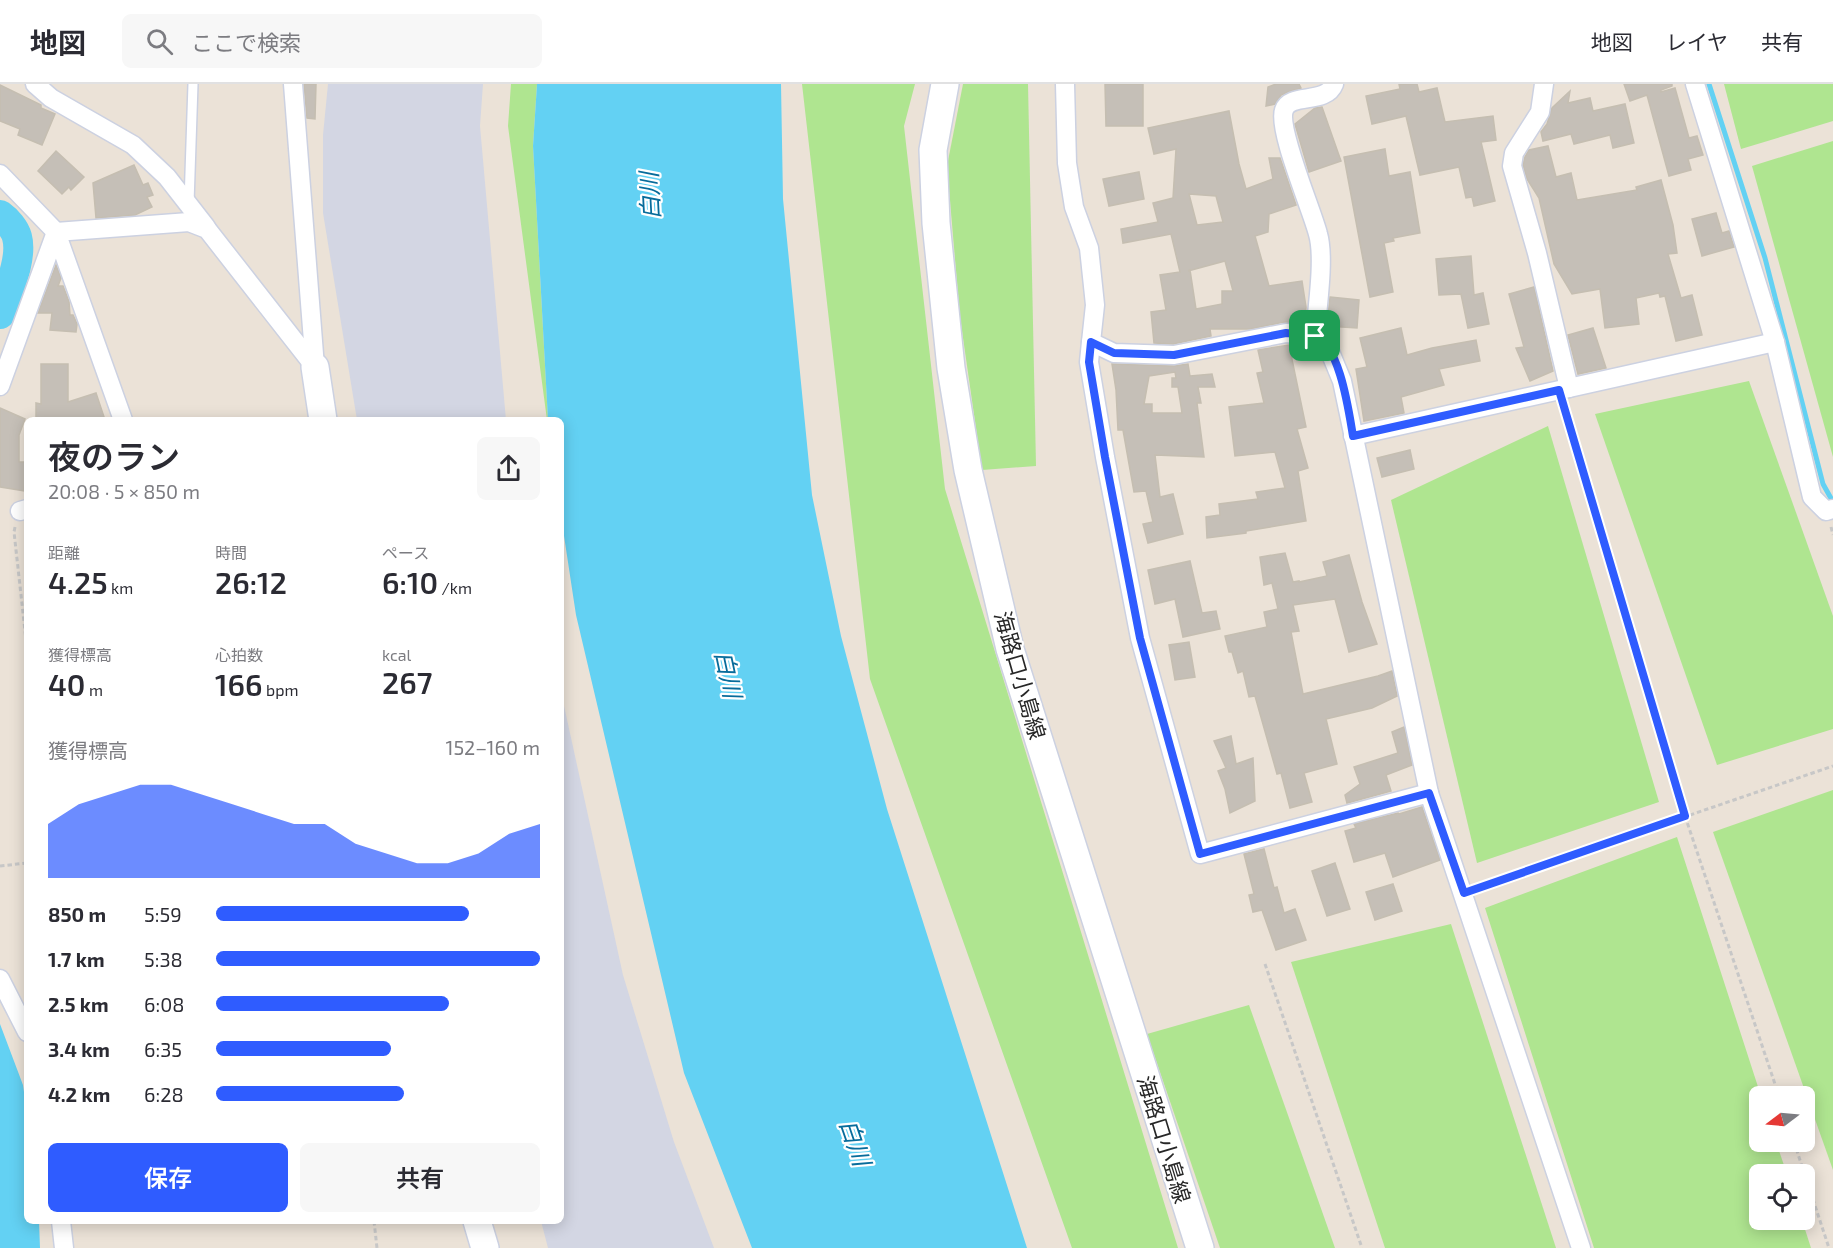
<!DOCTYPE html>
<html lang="ja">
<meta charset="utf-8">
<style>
:root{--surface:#fff;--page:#f7f7f7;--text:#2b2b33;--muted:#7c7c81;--line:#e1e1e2;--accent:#2f5cff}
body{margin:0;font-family:"Exo 2","Noto Sans JP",sans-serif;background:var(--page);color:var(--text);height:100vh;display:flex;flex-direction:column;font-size:22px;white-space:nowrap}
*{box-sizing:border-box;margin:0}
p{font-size:20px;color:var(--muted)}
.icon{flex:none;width:33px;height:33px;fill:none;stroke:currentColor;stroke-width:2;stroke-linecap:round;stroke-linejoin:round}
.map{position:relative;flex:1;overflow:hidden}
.drawer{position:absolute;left:24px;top:333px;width:540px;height:807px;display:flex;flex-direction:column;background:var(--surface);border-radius:9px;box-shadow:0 3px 15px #0003}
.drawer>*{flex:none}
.needle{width:39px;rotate:254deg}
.buttons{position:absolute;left:1749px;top:1002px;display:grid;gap:12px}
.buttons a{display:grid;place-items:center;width:66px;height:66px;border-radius:9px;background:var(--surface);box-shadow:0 3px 15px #0003;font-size:30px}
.pin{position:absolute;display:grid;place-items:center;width:51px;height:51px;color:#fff;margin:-26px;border-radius:12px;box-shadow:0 3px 9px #0006}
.round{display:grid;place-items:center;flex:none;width:63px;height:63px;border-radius:9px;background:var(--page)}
.summary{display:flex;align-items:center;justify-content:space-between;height:102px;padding:0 24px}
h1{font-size:33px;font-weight:600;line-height:45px}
.stats{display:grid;grid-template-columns:repeat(3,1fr);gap:9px;height:102px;padding:6px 24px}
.stats div{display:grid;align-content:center}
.stats b{font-size:30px;font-weight:600}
.stats small{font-size:16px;font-weight:400}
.stats p{font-size:16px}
.chart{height:168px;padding:12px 24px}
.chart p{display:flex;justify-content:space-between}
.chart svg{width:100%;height:108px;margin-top:6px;fill:var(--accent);opacity:.7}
.button{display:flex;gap:12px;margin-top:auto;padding:12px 24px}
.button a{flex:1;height:69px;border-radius:9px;background:var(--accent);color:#fff;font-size:24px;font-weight:600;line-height:69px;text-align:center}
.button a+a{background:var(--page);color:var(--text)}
ul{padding:0 24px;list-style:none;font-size:20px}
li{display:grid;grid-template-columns:96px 72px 1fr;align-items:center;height:45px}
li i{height:15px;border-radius:8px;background:var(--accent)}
header{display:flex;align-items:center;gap:36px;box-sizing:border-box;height:84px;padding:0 30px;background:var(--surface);border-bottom:2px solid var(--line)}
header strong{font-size:28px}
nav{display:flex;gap:33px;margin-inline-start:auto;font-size:21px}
.search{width:420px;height:54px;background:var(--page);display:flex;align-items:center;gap:15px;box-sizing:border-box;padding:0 21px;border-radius:9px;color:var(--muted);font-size:22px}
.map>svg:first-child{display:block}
.airport{fill:#d3d6e3}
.green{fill:#afe590}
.water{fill:#63d1f3}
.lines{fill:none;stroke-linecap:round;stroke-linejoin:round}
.stream{stroke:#63d1f3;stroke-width:5}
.river{stroke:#63d1f3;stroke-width:30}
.building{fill:#c5bfb7;stroke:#c5beb1;stroke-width:1.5;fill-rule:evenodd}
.lane-casing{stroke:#ccd1e1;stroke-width:12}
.street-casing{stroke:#ccd1e1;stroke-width:21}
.secondary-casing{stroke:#ccd1e1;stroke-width:30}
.path{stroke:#c7c7c7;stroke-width:3;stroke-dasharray:4.5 3;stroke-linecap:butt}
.lane{stroke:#fff;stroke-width:9}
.street{stroke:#fff;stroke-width:18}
.secondary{stroke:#fff;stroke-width:27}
.route-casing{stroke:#fff;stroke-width:12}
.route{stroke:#2f5cff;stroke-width:8}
.labels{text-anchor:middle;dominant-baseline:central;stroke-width:4.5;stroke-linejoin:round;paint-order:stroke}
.street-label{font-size:22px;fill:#272727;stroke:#fff}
.water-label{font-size:24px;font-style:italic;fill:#076c9b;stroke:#fff}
</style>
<header>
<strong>地図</strong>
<div class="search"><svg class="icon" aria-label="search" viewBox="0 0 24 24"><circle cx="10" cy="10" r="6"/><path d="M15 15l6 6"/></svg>ここで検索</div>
<nav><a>地図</a><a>レイヤ</a><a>共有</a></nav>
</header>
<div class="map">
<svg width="1833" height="1164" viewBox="0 0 1833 1164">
<rect width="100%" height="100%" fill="#ebe2d7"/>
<g class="airport">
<path d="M 328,0 L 483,0 L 480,42 L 506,336 L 357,336 L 323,129 L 323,51 Z"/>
<path d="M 561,608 L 623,891 L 674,1058 L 714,1164 L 548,1164 L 541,1137 L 561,1137 Z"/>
</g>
<g class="green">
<path d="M 511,0 L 537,0 L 533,62 L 548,336 L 547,336 L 508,42 Z"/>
<path d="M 802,0 L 915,0 L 904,42 L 945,405 L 1178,1164 L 1072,1164 L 870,595 Z"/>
<path d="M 963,0 L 1028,0 L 1036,382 L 982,386 L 960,233 L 947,82 Z"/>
<path d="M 1724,0 L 1833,0 L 1833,37 L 1741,65 Z"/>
<path d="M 1833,57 L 1833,373 L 1752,82 Z"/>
<path d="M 1749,297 L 1833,532 L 1833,645 L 1717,681 L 1595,330 Z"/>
<path d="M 1548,342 L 1659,718 L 1477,779 L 1391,416 Z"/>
<path d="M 1833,706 L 1833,1086 L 1713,748 Z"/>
<path d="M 1677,753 L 1761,1012 L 1760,1012 L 1760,1058 L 1776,1058 L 1787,1090 L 1760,1090 L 1760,1136 L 1802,1136 L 1811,1164 L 1594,1164 L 1485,824 Z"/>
<path d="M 1451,840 L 1556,1164 L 1385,1164 L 1291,878 Z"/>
<path d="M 1249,921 L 1335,1164 L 1220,1164 L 1147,950 Z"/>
</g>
<g class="water">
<path d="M 537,0 L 781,0 L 783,115 L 812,411 L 841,552 L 887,725 L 1027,1164 L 752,1164 L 684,989 L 576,531 L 561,432 L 561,336 L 548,336 L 533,62 Z"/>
<path d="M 0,940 L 23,1001 L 27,1029 L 27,1137 L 39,1137 L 40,1164 L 0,1164 Z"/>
</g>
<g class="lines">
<path class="stream" d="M 1709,0 L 1765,174 L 1823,400 L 1833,418"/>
<path class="river" d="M 0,131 C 7,136 15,145 17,153 C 23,175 7,209 0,230"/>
</g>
<g class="building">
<path d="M 304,0 L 316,0 L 315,35 L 307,34 Z"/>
<path d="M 1105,0 L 1143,0 L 1143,42 L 1106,42 Z"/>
<path d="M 1276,0 L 1299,0 L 1301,4 L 1288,8 L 1281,11 L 1275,20 L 1266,22 L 1268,3 Z"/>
<path d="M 1399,0 L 1417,0 L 1419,8 L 1437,4 L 1445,38 L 1493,32 L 1496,56 L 1481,58 L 1495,117 L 1474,122 L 1472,113 L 1466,114 L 1459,83 L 1420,91 L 1406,32 L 1372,40 L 1366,12 L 1400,5 Z"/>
<path d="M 1624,0 L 1672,0 L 1672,2 L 1661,6 L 1661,8 L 1675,4 L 1689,54 L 1697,52 L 1703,71 L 1688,75 L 1691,86 L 1669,92 L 1647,11 L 1630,17 Z"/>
<path d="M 0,1 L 41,21 L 41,24 L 55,30 L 42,61 L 18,51 L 20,45 L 0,37 Z"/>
<path d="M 1570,7 L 1568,19 L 1590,14 L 1593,27 L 1625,20 L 1634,59 L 1613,64 L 1610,51 L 1574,60 L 1571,50 L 1543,57 L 1541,48 L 1547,40 L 1552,24 Z"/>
<path d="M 1322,23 L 1341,77 L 1309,88 L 1295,40 L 1315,24 Z"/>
<path d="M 1229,27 L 1239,80 L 1246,105 L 1273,95 L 1269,74 L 1280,74 L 1296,121 L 1269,130 L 1268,148 L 1255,152 L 1269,202 L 1302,197 L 1306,223 L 1305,235 L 1297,236 L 1298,239 L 1284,238 L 1250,245 L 1210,245 L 1211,252 L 1173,260 L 1154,259 L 1151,228 L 1166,226 L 1160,191 L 1180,188 L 1171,150 L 1123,159 L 1121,145 L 1158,138 L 1153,119 L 1173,114 L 1176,65 L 1154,70 L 1148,44 ZM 1189,110 L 1216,112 L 1223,138 L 1197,141 ZM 1225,177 L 1233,207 L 1222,207 L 1222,220 L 1196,225 L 1190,186 L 1188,187 Z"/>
<path d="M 1548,62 L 1556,93 L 1571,89 L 1577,116 L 1637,106 L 1636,103 L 1661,96 L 1673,141 L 1677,169 L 1668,170 L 1681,214 L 1692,211 L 1702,251 L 1676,257 L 1665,212 L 1660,213 L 1659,209 L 1636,214 L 1639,240 L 1605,244 L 1600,205 L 1572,210 L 1554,180 L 1539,114 L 1527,95 L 1523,81 L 1525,73 L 1529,66 Z"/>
<path d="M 1385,65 L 1389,92 L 1410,88 L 1420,149 L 1393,154 L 1394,157 L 1384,159 L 1393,208 L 1370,213 L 1344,73 Z"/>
<path d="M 56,67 L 84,93 L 71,106 L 69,103 L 62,110 L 38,87 Z"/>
<path d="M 134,81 L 143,101 L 148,99 L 153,111 L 147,113 L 152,123 L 135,131 L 96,134 L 93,99 Z"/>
<path d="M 1139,88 L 1144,115 L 1109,122 L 1103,95 Z"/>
<path d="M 1716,129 L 1722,149 L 1729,147 L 1734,163 L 1702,172 L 1692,135 Z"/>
<path d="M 1471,172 L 1474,211 L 1483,209 L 1489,240 L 1468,244 L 1461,210 L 1439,211 L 1436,175 Z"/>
<path d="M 56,181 L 61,194 L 58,202 L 63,202 L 69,218 L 70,231 L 73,231 L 77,240 L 76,248 L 50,246 L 52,229 L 38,229 Z"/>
<path d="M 1534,203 L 1553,287 L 1530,297 L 1516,264 L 1524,263 L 1509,210 Z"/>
<path d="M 1330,213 L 1359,216 L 1357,244 L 1327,242 Z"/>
<path d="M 1401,244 L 1407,271 L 1432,264 L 1476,256 L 1480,277 L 1439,285 L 1444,301 L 1401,313 L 1404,329 L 1364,337 L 1356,285 L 1367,283 L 1360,254 Z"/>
<path d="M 1593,244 L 1606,284 L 1578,290 L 1568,251 Z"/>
<path d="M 1289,261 L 1306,343 L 1297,345 L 1308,384 L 1298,387 L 1306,437 L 1246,447 L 1246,449 L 1207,454 L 1206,433 L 1220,431 L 1219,420 L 1258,415 L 1256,408 L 1285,404 L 1275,368 L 1235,372 L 1229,323 L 1264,319 L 1257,289 L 1263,288 L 1258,266 Z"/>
<path d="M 41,280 L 68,280 L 68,318 L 96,309 L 105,336 L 36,336 L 36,319 L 41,320 Z"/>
<path d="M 1112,280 L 1174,282 L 1188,280 L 1190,292 L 1212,290 L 1215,303 L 1198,303 L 1201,319 L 1197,319 L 1204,373 L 1155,371 L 1160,413 L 1173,410 L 1183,450 L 1148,459 L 1143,440 L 1153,438 L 1146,407 L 1134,408 L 1123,346 L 1118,346 L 1116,306 ZM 1175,288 L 1176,294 L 1172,294 L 1172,303 L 1178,303 L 1182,329 L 1152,329 L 1152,320 L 1144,320 L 1149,292 Z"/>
<path d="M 0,324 L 25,335 L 19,351 L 19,378 L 27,378 L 24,407 L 0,403 Z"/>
<path d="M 1410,366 L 1414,385 L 1382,393 L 1377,374 Z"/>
<path d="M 1285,469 L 1293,498 L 1299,497 L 1299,498 L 1327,492 L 1323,478 L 1349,471 L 1362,518 L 1377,560 L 1349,568 L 1335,515 L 1293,521 L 1299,547 L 1291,548 L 1303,610 L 1378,592 L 1392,587 L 1397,612 L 1372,624 L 1326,635 L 1337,680 L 1304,689 L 1312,718 L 1290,724 L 1281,689 L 1277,690 L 1255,612 L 1249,613 L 1243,587 L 1238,589 L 1232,568 L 1229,568 L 1225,552 L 1267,543 L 1264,528 L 1278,525 L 1272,499 L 1264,501 L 1260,473 Z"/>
<path d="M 1190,477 L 1202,529 L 1216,527 L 1220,545 L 1183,553 L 1175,515 L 1155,520 L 1148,486 Z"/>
<path d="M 1189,558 L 1195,593 L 1175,596 L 1169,561 Z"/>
<path d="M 1404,643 L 1412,681 L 1386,691 L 1391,707 L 1347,719 L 1345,711 L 1360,700 L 1354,683 L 1398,669 L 1392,648 Z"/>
<path d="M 1231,652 L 1236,680 L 1253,674 L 1255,717 L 1230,729 L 1225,705 L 1218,687 L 1226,684 L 1214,657 Z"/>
<path d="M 1422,723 L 1440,776 L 1393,793 L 1385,769 L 1354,778 L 1345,747 L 1356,744 L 1354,740 L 1398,729 L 1399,730 Z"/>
<path d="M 1264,765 L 1274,804 L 1277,803 L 1284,829 L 1295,825 L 1306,856 L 1276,866 L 1262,826 L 1253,828 L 1249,811 L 1254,810 L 1244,770 Z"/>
<path d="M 1335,779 L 1350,825 L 1327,832 L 1312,787 Z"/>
<path d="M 1393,800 L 1402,827 L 1375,836 L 1366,808 Z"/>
</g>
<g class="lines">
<g class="lane-casing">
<path id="lane" d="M 189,119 L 193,0"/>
</g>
<g class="street-casing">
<g id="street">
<path d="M 35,0 L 51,14 L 133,61 L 167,93 L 206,143"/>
<path d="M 293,0 L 315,283"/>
<path d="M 1065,0 L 1067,79 L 1074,123 L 1089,164 L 1095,221 L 1091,258 L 1114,269 L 1174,271 L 1286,249 L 1315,252 L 1328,263 L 1342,297 L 1429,709 L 1581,1164"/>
<path d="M 1544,0 L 1540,28 L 1514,69 L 1512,82 L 1537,169 L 1569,304"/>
<path d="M 1695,0 L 1775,258 L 1812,413 L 1826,427 L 1833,425"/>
<path d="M 0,90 L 56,148 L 123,336"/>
<path d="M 56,148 L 189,138 L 207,145 L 315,283"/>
<path d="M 1315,252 C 1317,225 1325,174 1318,150 C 1312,126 1277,45 1284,26 C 1290,8 1326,21 1334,0"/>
<path d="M 1091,258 L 1089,278 L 1105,373 L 1140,554 L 1200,770 L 1429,709"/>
<path d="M 0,302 L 56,148"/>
<path d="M 1353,352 L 1775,258"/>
<path d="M 20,427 L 27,425"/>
<path d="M 0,895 L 27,948"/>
<path d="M 61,1137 L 64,1164"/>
</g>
</g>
<g class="secondary-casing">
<g id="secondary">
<path d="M 945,0 L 933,66 L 936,139 L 951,284 L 968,386 L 1010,565 L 1200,1164"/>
<path d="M 315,283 L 323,336"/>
<path d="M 477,1137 L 485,1164"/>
</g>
</g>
<g class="path">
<path d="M 1564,322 L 1685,732 L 1779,1012"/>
<path d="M 15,443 L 14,448 L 27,565"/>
<path d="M 1831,443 L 1833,451"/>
<path d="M 0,782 L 27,779"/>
<path d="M 1477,804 L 1833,682"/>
<path d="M 1265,880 L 1362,1164"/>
<path d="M 1794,1058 L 1829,1164"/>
<path d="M 374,1137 L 377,1164"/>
</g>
<use href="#lane" class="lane"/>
<use href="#street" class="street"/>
<use href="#secondary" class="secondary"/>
</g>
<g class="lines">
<g class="route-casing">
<path id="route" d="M 1286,249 C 1295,250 1306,249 1314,251 C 1340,260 1349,329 1353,352 L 1559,306 L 1685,732 L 1464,809 L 1429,709 L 1200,770 L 1140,554 L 1105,373 L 1089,278 L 1091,258 L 1114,269 L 1174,271 Z"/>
</g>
<use href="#route" class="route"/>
</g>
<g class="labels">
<g class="street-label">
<text transform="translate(1021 591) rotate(74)">海路口小島線</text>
<text transform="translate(1165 1055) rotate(73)">海路口小島線</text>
</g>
<g class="water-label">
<text transform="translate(649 112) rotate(-93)">白川</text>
<text transform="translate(729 590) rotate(78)">白川</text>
<text transform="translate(856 1058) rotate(71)">白川</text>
</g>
</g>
</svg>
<div class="buttons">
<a><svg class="needle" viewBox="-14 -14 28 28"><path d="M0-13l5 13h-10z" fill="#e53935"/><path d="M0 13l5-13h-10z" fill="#7c7c81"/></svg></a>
<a><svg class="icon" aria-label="locate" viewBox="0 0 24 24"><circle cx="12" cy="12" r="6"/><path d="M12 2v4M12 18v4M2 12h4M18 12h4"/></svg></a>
</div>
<div class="pin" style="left:1315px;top:252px;background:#1e9e55"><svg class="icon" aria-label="arrive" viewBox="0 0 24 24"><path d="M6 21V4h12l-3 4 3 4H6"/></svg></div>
<section class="drawer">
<div class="summary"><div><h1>夜のラン</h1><p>20:08 · 5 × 850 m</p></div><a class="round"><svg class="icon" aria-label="share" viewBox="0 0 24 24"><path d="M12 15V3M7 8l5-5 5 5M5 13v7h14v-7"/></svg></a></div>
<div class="stats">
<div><p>距離</p><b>4.25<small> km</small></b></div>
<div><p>時間</p><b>26:12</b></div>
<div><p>ペース</p><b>6:10<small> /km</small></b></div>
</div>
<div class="stats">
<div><p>獲得標高</p><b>40<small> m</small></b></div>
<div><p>心拍数</p><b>166<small> bpm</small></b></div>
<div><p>kcal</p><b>267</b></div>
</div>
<div class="chart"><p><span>獲得標高</span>152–160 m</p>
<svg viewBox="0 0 160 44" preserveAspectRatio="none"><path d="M0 44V22L10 14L20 10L30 6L40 6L50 10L60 14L70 18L80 22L90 22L100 30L110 34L120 38L130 38L140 34L150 26L160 22V44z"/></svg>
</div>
<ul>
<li><b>850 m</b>5:59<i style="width:78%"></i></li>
<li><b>1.7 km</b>5:38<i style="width:100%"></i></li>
<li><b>2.5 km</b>6:08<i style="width:72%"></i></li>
<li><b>3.4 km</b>6:35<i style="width:54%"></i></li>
<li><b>4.2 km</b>6:28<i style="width:58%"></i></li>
</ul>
<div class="button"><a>保存</a><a>共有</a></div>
</section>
</div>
